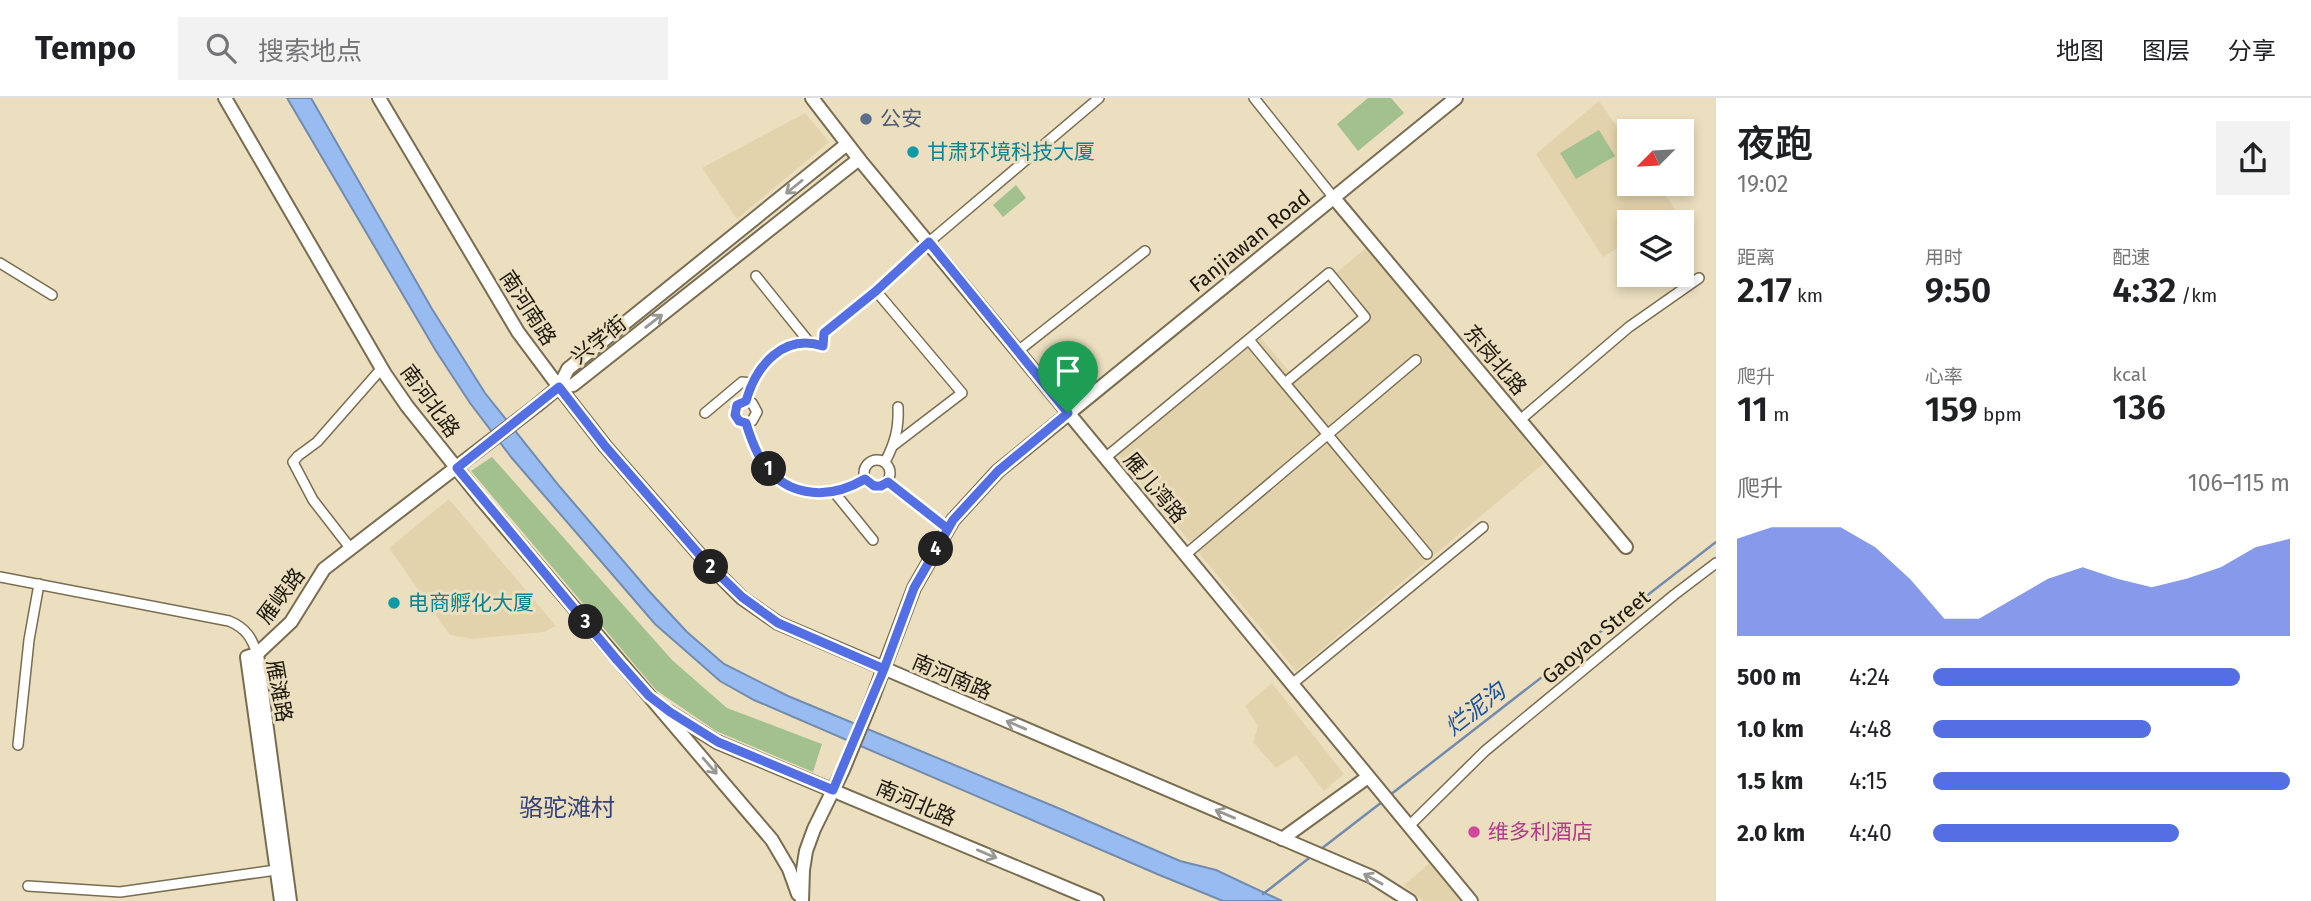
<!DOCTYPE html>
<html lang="zh">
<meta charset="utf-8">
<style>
:root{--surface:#fff;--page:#f2f2f2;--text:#202124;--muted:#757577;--line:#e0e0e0;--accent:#546ee3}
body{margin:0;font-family:"Fira Sans","Noto Sans SC",sans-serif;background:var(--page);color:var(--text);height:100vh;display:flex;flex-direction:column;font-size:26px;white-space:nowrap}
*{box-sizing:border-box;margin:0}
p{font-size:23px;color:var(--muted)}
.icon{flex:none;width:38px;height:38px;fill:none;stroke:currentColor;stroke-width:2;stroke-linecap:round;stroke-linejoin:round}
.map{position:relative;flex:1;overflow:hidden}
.details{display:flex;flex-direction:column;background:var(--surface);width:595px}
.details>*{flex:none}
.needle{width:46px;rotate:246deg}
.buttons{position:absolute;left:1617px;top:21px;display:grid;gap:14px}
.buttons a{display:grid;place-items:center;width:77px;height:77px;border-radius:0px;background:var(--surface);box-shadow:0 4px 10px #0003;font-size:35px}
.pin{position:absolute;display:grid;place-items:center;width:60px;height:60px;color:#fff;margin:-72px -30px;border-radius:50% 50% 50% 0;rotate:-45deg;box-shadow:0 0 7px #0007}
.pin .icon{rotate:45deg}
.km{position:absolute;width:35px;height:35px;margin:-18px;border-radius:50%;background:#222;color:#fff;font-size:19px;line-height:35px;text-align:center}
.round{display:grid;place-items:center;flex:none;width:74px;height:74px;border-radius:0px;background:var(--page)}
.summary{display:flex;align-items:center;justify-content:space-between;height:119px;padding:0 21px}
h1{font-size:38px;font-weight:600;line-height:52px}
.figures{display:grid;grid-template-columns:repeat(3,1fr);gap:10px;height:119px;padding:7px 21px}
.figures div{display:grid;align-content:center}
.figures b{font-size:35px;font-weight:600}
.figures small{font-size:19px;font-weight:400}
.figures p{font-size:19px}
.chart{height:196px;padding:14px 21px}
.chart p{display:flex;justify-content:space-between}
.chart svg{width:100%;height:126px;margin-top:7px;fill:var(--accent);opacity:.7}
ul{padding:0 21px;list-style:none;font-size:23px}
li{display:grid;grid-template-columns:112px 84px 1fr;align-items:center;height:52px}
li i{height:18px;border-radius:9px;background:var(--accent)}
header{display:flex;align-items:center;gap:42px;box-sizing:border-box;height:98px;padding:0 35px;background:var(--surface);border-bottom:2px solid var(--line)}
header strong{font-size:33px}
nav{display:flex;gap:38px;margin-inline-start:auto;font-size:24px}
.search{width:490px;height:63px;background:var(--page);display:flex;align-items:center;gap:18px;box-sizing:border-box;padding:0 24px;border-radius:0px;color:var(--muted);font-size:26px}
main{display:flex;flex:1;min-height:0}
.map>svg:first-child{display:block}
.built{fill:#e3d3ac}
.green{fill:#a2c18e}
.water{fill:#98bcf2;stroke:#738bad;stroke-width:2}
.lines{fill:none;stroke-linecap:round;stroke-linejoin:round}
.stream{stroke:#738bad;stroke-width:2.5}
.street-casing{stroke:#796d51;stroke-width:12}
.secondary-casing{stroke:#796d51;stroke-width:16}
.street{stroke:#fff;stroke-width:9}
.secondary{stroke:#fff;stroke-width:12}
.oneway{stroke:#999892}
.route-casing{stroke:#fff;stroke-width:14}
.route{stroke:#546ee3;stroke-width:9}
.service-dot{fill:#5c6f8a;stroke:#ecdfc0;stroke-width:2.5}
.culture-dot{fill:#0f9aa8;stroke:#ecdfc0;stroke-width:2.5}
.hotel-dot{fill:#d1479c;stroke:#ecdfc0;stroke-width:2.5}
.labels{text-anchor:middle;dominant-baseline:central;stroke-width:6;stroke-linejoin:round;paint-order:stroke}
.service-label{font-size:21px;fill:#4e5e75;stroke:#ecdfc0;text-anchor:start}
.culture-label{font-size:21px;fill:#0d838f;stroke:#ecdfc0;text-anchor:start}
.street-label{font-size:21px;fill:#1d190d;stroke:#ecdfc0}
.hotel-label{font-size:21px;fill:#b23c85;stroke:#ecdfc0;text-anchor:start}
.water-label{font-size:23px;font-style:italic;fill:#184f9d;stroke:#ecdfc0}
.quarter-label{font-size:24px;fill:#33427c;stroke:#ecdfc0}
</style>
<header>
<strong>Tempo</strong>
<div class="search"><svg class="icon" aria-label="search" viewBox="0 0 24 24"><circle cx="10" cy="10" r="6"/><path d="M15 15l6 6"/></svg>搜索地点</div>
<nav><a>地图</a><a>图层</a><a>分享</a></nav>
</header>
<main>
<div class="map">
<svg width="1716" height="803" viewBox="0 0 1716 803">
<rect width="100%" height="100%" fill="#ecdfc0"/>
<g class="built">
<path d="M 1599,3 L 1629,46 L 1629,86 L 1657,86 L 1676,112 L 1656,124 L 1629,124 L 1629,142 L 1603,159 L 1536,56 Z"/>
<path d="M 805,15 L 829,44 L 737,121 L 702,70 Z"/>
<path d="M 1366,150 L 1544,365 L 1296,573 L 1111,348 L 1253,231 L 1290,274 L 1359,217 L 1330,180 Z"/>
<path d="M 449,401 L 556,528 L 544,534 L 473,541 L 450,537 L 389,450 Z"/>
<path d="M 1272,585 L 1344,676 L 1324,693 L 1296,657 L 1276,670 L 1253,644 L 1258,628 L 1245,608 Z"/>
<path d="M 1430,765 L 1461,803 L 1423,803 L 1404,787 Z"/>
</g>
<g class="green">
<path d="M 1368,0 L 1391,0 L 1404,15 L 1358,53 L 1337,26 Z"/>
<path d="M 1599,32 L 1615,58 L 1576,81 L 1560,55 Z"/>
<path d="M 1016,87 L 1026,100 L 1003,119 L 993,107 Z"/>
<path d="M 492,359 L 672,562 L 727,610 L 822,646 L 813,674 L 716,633 L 656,592 L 471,373 Z"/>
</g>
<path class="water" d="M 287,0 L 311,0 L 432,211 L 485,295 L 560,389 L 649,493 L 687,534 L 724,566 L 788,598 L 1058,710 L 1180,763 L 1216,772 L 1282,803 L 1223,803 L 1157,776 L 754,602 L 720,583 L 655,526 L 511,359 L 470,305 L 436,253 Z"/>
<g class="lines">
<g class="stream">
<path d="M 1390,697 L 1716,444"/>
<path d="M 1321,751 L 1382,704"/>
<path d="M 1263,796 L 1313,757"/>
</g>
<g class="street-casing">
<g id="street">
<path d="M 1254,0 L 1334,100"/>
<path d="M 0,165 L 52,197"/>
<path d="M 756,178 L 809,244"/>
<path d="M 876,193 L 962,295 L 894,347"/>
<path d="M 1249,242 L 1427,456"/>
<path d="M 1018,253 L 1145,153"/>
<path d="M 746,303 L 752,305 L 757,314 L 752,323 L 746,325 L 737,320 L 735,311 L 739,305 L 746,303 C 755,268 784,235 823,248 L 824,235 L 876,193 L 929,144 L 1099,0"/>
<path d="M 705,315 L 742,284 L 752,285"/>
<path d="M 1520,322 L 1629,229 L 1699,180"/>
<path d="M 746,325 C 750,335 753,346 758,356 C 780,399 826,404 865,381"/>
<path d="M 1105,360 L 1329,175 L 1365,219 L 1285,285"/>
<circle cx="877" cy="375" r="13"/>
<path d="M 885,364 C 895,345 899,330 898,309"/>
<path d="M 888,384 L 948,431"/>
<path d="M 834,394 L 873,442"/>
<path d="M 351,451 L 313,402 L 293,364 L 298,358 L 317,344 L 382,270"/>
<path d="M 1185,457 L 1416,262"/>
<path d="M 0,479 L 229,523 C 246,530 252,540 257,556"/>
<path d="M 1292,586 L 1483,429"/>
<path d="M 18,647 L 29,542 L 39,486"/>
<path d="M 1409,728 L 1485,653 L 1674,497 L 1716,465"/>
<path d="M 28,788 L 120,794 L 276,772"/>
</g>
</g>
<g class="secondary-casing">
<g id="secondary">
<path d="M 225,0 L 385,276 L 407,308 L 482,402 L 772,742 L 789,771 L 798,796"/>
<path d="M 379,0 L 518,234 L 559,289 L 605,348 L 705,463 L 742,500 L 778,525 L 1372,779 L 1410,803"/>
<path d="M 812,0 L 859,61 L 1471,803"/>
<path d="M 1334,100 L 1626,449"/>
<path d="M 559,289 L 573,287 L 859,61"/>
<path d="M 257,556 L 290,803"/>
<path d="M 669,614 L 717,644 L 1097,803"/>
<path d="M 1282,741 L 1368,679"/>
<path d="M 281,803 L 247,559 L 257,556 L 291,524 L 324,471 L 536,308 L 559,289 L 568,271 L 847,46"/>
<path d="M 802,803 L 803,772 L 806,753 L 814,731 L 843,672 L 873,599 L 914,490 L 953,422 L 998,373 L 1456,0"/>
</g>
</g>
<use href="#street" class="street"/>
<use href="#secondary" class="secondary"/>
</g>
<defs><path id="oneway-shaft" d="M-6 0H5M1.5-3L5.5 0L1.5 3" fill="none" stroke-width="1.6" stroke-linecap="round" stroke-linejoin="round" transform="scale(1.75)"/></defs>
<g class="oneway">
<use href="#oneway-shaft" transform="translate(794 89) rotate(141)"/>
<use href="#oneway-shaft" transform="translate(654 223) rotate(-38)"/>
<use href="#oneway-shaft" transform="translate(1016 627) rotate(-157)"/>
<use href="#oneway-shaft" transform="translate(710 668) rotate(49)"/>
<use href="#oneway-shaft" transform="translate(1225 716) rotate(-157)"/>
<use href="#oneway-shaft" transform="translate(987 756) rotate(23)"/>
<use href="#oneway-shaft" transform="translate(1373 781) rotate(-151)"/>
</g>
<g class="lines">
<g class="route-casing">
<path id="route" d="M 1068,315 L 929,144 L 876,193 L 824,235 L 823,248 C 783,235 756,268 746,303 L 737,307 L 735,317 L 739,323 L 746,325 C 749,335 753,346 758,356 C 780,399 826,404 865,381 L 874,388 L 881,388 L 888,384 L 948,431 L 914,490 L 884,571 L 778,525 L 742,499 L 705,463 L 605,348 L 559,289 L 457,370 L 617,562 L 649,598 L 670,614 L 718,644 L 833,692 L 884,571 L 914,490 L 948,431 L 953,422 L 998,373 L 1068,315"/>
</g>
<use href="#route" class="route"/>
</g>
<circle class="service-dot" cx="866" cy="21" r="7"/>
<g class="culture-dot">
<circle cx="913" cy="54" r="7"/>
<circle cx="394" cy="505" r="7"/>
</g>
<circle class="hotel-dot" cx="1474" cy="734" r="7"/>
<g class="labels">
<g class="service-label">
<text x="880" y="21">公安</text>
</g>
<g class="culture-label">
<text x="927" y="54">甘肃环境科技大厦</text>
<text x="408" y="505">电商孵化大厦</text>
</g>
<g class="street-label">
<text transform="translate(1250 143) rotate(-39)">Fanjiawan Road</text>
<text transform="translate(528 210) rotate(57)">南河南路</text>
<text transform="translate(599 242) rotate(-38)">兴学街</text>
<text transform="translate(1495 262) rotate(50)">东岗北路</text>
<text transform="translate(430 303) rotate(54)">南河北路</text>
<text transform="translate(1155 390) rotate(50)">雁儿湾路</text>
<text transform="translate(281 498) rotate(-53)">雁峡路</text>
<text transform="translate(1596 539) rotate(-40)">Gaoyao Street</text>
<text transform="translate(952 579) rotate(23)">南河南路</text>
<text transform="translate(279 593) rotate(80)">雁滩路</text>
<text transform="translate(916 705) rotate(23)">南河北路</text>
</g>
<g class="hotel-label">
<text x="1488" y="734">维多利酒店</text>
</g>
<g class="water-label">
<text transform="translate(1475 611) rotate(-38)">烂泥沟</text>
</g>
<g class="quarter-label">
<text x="567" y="710">骆驼滩村</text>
</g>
</g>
</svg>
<div class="buttons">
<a><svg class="needle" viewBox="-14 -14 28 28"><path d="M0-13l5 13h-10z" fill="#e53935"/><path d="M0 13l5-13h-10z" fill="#757577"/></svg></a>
<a><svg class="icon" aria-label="layers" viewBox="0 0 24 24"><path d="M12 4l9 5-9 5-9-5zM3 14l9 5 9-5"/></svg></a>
</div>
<div class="pin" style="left:1068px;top:315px;background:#1e9e55"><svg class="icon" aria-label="arrive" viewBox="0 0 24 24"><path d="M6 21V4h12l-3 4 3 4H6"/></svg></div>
<b class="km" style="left:769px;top:371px">1</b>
<b class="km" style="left:711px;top:469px">2</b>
<b class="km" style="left:586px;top:524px">3</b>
<b class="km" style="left:936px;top:451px">4</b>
</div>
<section class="details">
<div class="summary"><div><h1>夜跑</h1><p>19:02</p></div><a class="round"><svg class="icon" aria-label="share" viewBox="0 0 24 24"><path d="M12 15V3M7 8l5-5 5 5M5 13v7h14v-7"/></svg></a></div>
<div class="figures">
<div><p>距离</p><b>2.17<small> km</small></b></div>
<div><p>用时</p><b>9:50</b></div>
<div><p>配速</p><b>4:32<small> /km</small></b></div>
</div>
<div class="figures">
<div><p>爬升</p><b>11<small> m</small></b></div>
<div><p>心率</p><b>159<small> bpm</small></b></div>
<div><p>kcal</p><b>136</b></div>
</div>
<div class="chart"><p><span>爬升</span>106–115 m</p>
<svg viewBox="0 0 160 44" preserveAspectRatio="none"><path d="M0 44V10L10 6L20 6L30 6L40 13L50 24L60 38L70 38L80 31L90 24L100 20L110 24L120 27L130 24L140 20L150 13L160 10V44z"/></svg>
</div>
<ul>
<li><b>500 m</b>4:24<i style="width:86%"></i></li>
<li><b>1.0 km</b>4:48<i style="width:61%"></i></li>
<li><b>1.5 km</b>4:15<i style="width:100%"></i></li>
<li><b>2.0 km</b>4:40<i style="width:69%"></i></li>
</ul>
</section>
</main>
